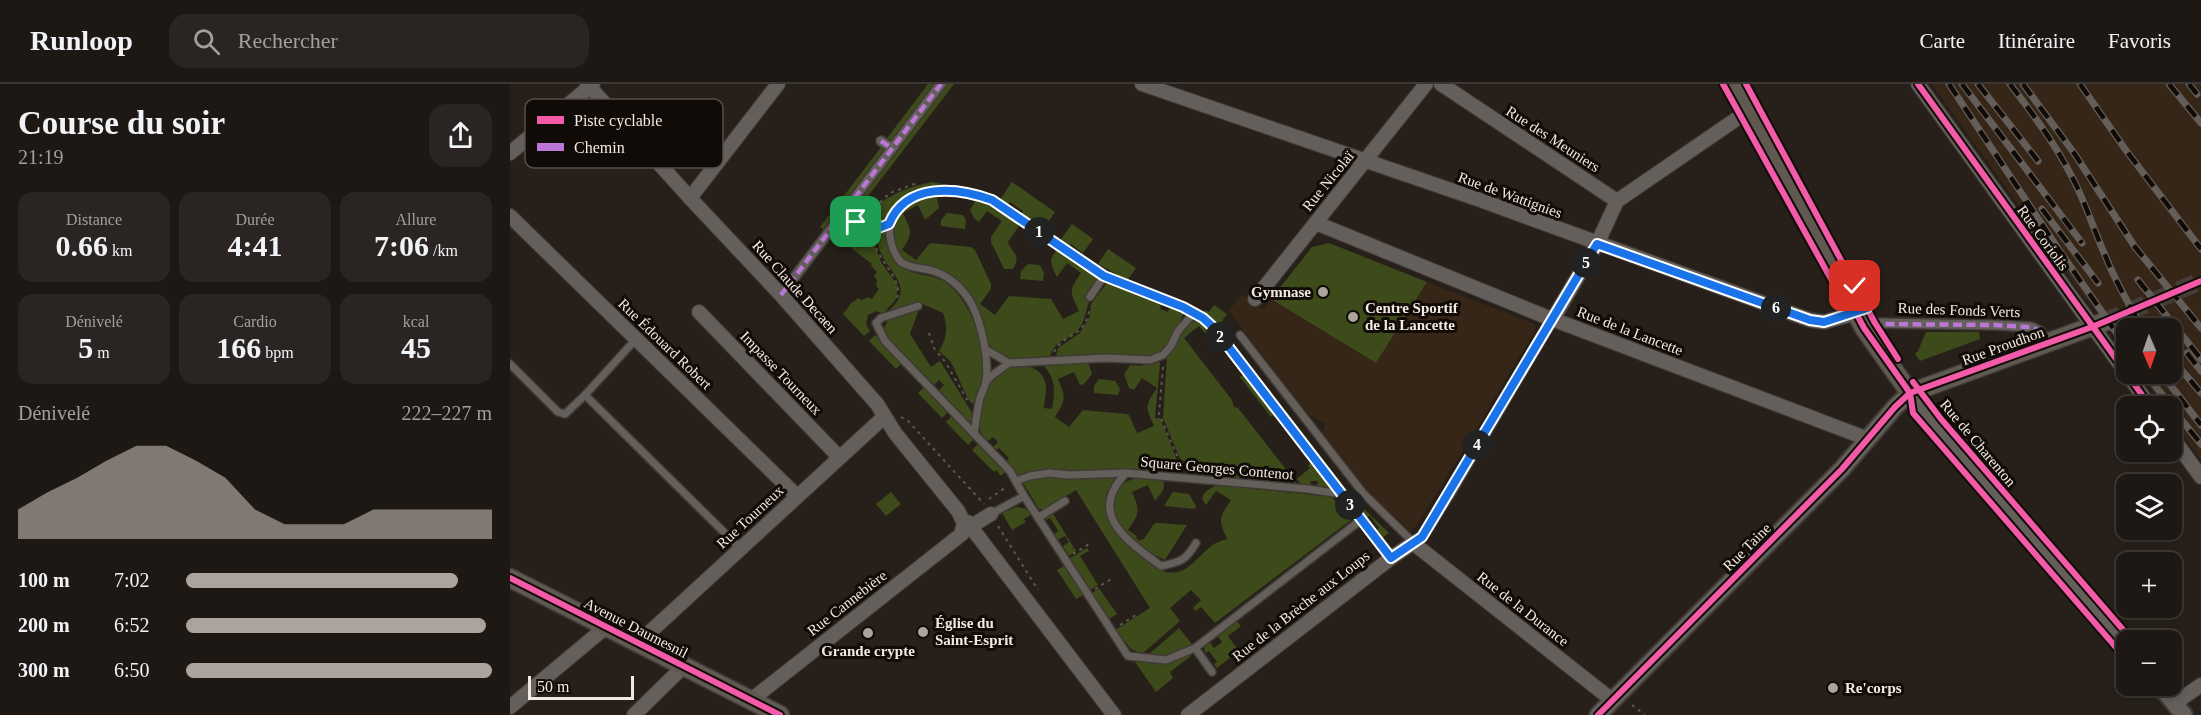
<!DOCTYPE html>
<html lang="fr">
<meta charset="utf-8">
<style>
:root{--surface:#1d1814;--page:#2a2522;--text:#f1f3f6;--muted:#a0a0a0;--line:#3b3734;--accent:#aba39c}
body{margin:0;font-family:"Times New Roman",serif;background:var(--page);color:var(--text);height:100vh;display:flex;flex-direction:column;font-size:22px;white-space:nowrap}
*{box-sizing:border-box;margin:0}
p{font-size:20px;color:var(--muted)}
.icon{flex:none;width:33px;height:33px;fill:none;stroke:currentColor;stroke-width:2;stroke-linecap:round;stroke-linejoin:round}
.map{position:relative;flex:1;overflow:hidden}
.drawer{display:flex;flex-direction:column;background:var(--surface);width:510px}
.drawer>*{flex:none}
.needle{width:39px;rotate:178deg}
.controls{position:absolute;left:1606px;top:234px;display:grid;gap:12px}
.controls a{display:grid;place-items:center;width:66px;height:66px;border-radius:12px;background:var(--surface);box-shadow:0 3px 9px #0003,0 0 0 2px var(--line);font-size:30px}
.scale{position:absolute;left:18px;bottom:15px;width:106px;box-sizing:border-box;padding-left:6px;border:3px solid #f2e9e2;border-top:0;font-size:16px;line-height:21px;white-space:nowrap;color:#f2e9e2;-webkit-text-stroke:4px #110b07;paint-order:stroke}
.pin{position:absolute;display:grid;place-items:center;width:51px;height:51px;color:#fff;margin:-26px;border-radius:12px;box-shadow:0 3px 9px #0006}
.km{position:absolute;width:30px;height:30px;margin:-15px;border-radius:50%;background:#222;color:#fff;font-size:16px;line-height:30px;text-align:center}
.round{display:grid;place-items:center;flex:none;width:63px;height:63px;border-radius:18px;background:var(--page)}
.head{display:flex;align-items:center;justify-content:space-between;height:102px;padding:0 18px}
h1{font-size:33px;font-weight:700;line-height:45px}
.figures{display:grid;grid-template-columns:repeat(3,1fr);gap:9px;height:102px;padding:6px 18px}
.figures div{display:grid;align-content:center;border-radius:15px;background:var(--page);text-align:center}
.figures b{font-size:30px;font-weight:700}
.figures small{font-size:16px;font-weight:400}
.figures p{font-size:16px}
.chart{height:168px;padding:12px 18px}
.chart p{display:flex;justify-content:space-between}
.chart svg{width:100%;height:108px;margin-top:6px;fill:var(--accent);opacity:.7}
ul{padding:0 18px;list-style:none;font-size:20px}
li{display:grid;grid-template-columns:96px 72px 1fr;align-items:center;height:45px}
li i{height:15px;border-radius:8px;background:var(--accent)}
header{display:flex;align-items:center;gap:36px;box-sizing:border-box;height:84px;padding:0 30px;background:var(--surface);border-bottom:2px solid var(--line)}
header strong{font-size:28px}
nav{display:flex;gap:33px;margin-inline-start:auto;font-size:21px}
.search{width:420px;height:54px;background:var(--page);display:flex;align-items:center;gap:15px;box-sizing:border-box;padding:0 21px;border-radius:18px;color:var(--muted);font-size:22px}
main{display:flex;flex:1;min-height:0}
.map>svg:first-child{display:block}
.built{fill:#362617}
.green{fill:#3d4a19}
.lines{fill:none;stroke-linecap:round;stroke-linejoin:round}
.secondary-tunnel{stroke:#453e38;stroke-width:18;stroke-dasharray:18 9;stroke-linecap:butt}
.service-casing{stroke:#403a36;stroke-width:10}
.pedestrian-casing{stroke:#403a36;stroke-width:12}
.minor-casing{stroke:#403a36;stroke-width:16}
.tertiary-casing{stroke:#403a36;stroke-width:20}
.secondary-casing{stroke:#403a36;stroke-width:21}
.path{stroke:#5d5753;stroke-width:2;stroke-dasharray:3 4.5;stroke-linecap:butt}
.service{stroke:#645f5b;stroke-width:7}
.pedestrian{stroke:#645f5b;stroke-width:9}
.minor{stroke:#645f5b;stroke-width:14}
.tertiary{stroke:#645f5b;stroke-width:16}
.secondary{stroke:#605952;stroke-width:18}
.rail-casing{stroke:#635e5a;stroke-width:7}
.rail{stroke:#110b07;stroke-width:4.5;stroke-dasharray:14;stroke-linecap:butt}
.quiet{stroke:#ba77d6;stroke-width:4.5;stroke-dasharray:9 4.5;stroke-linecap:butt}
.cycleway-casing{stroke:#110b07;stroke-width:10}
.cycleway{stroke:#f35aa7;stroke-width:6}
.route-casing{stroke:#fff;stroke-width:12}
.route{stroke:#1a73e8;stroke-width:8}
.poi-dot{fill:#aba39c;stroke:#110b07;stroke-width:2}
.labels{text-anchor:middle;dominant-baseline:central;stroke-width:6;stroke-linejoin:round;paint-order:stroke}
.street-label{font-size:15px;fill:#f2e9e2;stroke:#110b07}
.poi-label{font-size:15px;font-weight:bold;fill:#f2e9e2;stroke:#110b07;text-anchor:start}
.key{fill:#110b07;stroke:#544e49;stroke-width:1.5}
.key-label{font-size:16px;fill:#f2e9e2}
</style>
<header>
<strong>Runloop</strong>
<div class="search"><svg class="icon" aria-label="search" viewBox="0 0 24 24"><circle cx="10" cy="10" r="6"/><path d="M15 15l6 6"/></svg>Rechercher</div>
<nav><a>Carte</a><a>Itinéraire</a><a>Favoris</a></nav>
</header>
<main>
<section class="drawer">
<div class="head"><div><h1>Course du soir</h1><p>21:19</p></div><a class="round"><svg class="icon" aria-label="share" viewBox="0 0 24 24"><path d="M12 15V3M7 8l5-5 5 5M5 13v7h14v-7"/></svg></a></div>
<div class="figures">
<div><p>Distance</p><b>0.66<small> km</small></b></div>
<div><p>Durée</p><b>4:41</b></div>
<div><p>Allure</p><b>7:06<small> /km</small></b></div>
</div>
<div class="figures">
<div><p>Dénivelé</p><b>5<small> m</small></b></div>
<div><p>Cardio</p><b>166<small> bpm</small></b></div>
<div><p>kcal</p><b>45</b></div>
</div>
<div class="chart"><p><span>Dénivelé</span>222–227 m</p>
<svg viewBox="0 0 160 44" preserveAspectRatio="none"><path d="M0 44V32L10 25L20 19L30 12L40 6L50 6L60 12L70 19L80 32L90 38L100 38L110 38L120 32L130 32L140 32L150 32L160 32V44z"/></svg>
</div>
<ul>
<li><b>100 m</b>7:02<i style="width:89%"></i></li>
<li><b>200 m</b>6:52<i style="width:98%"></i></li>
<li><b>300 m</b>6:50<i style="width:100%"></i></li>
</ul>
</section>
<div class="map">
<svg width="1691" height="631" viewBox="0 0 1691 631">
<rect width="100%" height="100%" fill="#27201a"/>
<g class="built">
<path d="M 1422,0 L 1691,0 L 1691,376 L 1662,336 L 1662,322 L 1653,322 L 1629,290 L 1662,290 L 1662,244 L 1617,244 L 1617,273 L 1595,239 L 1579,217 L 1576,216 Z"/>
<path d="M 917,198 L 1024,240 L 1026,245 L 953,367 L 906,442 L 900,447 L 856,405 L 812,348 L 816,340 L 799,331 L 719,227 L 732,210 L 753,226 L 761,215 L 764,215 L 866,279 Z"/>
</g>
<g class="green">
<path d="M 418,0 L 427,0 L 381,61 L 375,57 Z"/>
<path d="M 434,0 L 444,0 L 326,154 L 320,150 Z"/>
<path d="M 372,62 L 377,66 L 315,147 L 310,143 Z"/>
<path d="M 423,98 L 441,102 C 414,102 384,110 376,139 L 363,142 L 352,138 C 370,114 394,103 423,98 Z"/>
<path d="M 502,98 L 545,128 L 535,143 L 523,135 L 520,139 L 510,132 L 513,127 L 500,118 L 497,122 L 489,117 Z"/>
<path d="M 424,110 L 427,114 L 429,124 L 415,136 L 408,121 L 393,129 C 401,147 404,148 392,166 L 406,176 L 420,159 L 461,163 L 465,166 L 481,200 L 481,205 L 470,220 L 485,231 L 499,212 L 541,215 L 553,235 L 569,227 C 560,207 558,208 571,189 L 557,179 L 547,193 C 541,182 537,174 549,165 L 588,194 L 576,213 L 580,216 C 575,226 576,238 567,247 C 555,259 548,253 540,272 C 523,274 505,279 490,271 C 470,260 471,222 454,203 C 447,195 437,189 427,185 C 418,181 409,182 400,178 C 384,171 381,149 387,134 C 392,119 409,113 424,110 Z"/>
<path d="M 467,114 L 480,119 L 507,137 L 509,142 L 498,158 C 502,170 512,170 503,185 L 494,185 L 481,158 L 481,153 L 492,137 L 477,127 L 469,138 L 464,134 L 460,126 Z"/>
<path d="M 437,129 L 453,131 L 456,136 L 455,145 L 431,142 L 431,136 Z"/>
<path d="M 562,140 L 583,155 L 573,169 L 561,160 L 558,164 L 549,158 Z"/>
<path d="M 342,143 L 363,148 L 363,156 L 371,178 L 388,202 L 386,215 L 373,230 L 367,227 L 358,231 L 356,240 L 360,247 L 354,252 L 333,230 L 343,217 L 344,218 L 348,214 L 352,216 L 358,213 L 362,215 L 369,205 L 366,202 L 367,196 L 364,192 L 367,188 L 361,182 L 362,180 L 332,157 Z"/>
<path d="M 375,143 C 376,166 384,185 409,190 C 419,192 427,193 435,198 C 459,213 478,266 475,293 C 473,302 469,311 466,320 L 461,319 L 458,315 L 441,278 L 429,267 C 437,255 438,242 433,229 L 406,217 L 405,221 L 382,229 L 379,227 C 383,222 389,217 390,211 C 396,191 360,175 369,144 Z"/>
<path d="M 819,159 L 917,198 L 866,279 L 761,215 L 802,163 Z"/>
<path d="M 598,165 L 626,184 L 616,198 L 607,194 L 608,191 L 588,180 Z"/>
<path d="M 518,180 L 530,181 L 534,189 L 533,197 L 510,195 L 511,187 Z"/>
<path d="M 597,199 L 602,199 L 646,216 L 646,218 L 651,220 L 650,225 L 658,228 L 660,223 L 674,229 L 658,262 L 651,269 L 637,274 L 583,270 L 546,272 L 548,264 L 570,249 L 580,232 L 581,220 Z"/>
<path d="M 704,221 L 717,230 L 709,241 L 844,415 L 879,449 L 872,454 L 866,446 L 869,444 L 860,432 L 856,434 L 709,244 L 692,230 L 695,226 L 699,228 Z"/>
<path d="M 409,225 L 400,250 L 421,283 L 430,277 L 464,332 L 462,338 L 459,338 L 429,306 L 434,301 L 429,296 L 424,301 L 372,247 L 377,239 L 376,234 Z"/>
<path d="M 684,237 L 693,239 L 705,253 L 701,256 L 689,242 L 674,254 L 722,316 L 724,323 L 728,324 L 789,402 L 677,391 L 653,334 L 657,272 C 669,261 669,244 684,237 Z"/>
<path d="M 1416,248 L 1469,248 L 1470,255 L 1410,277 L 1405,270 L 1408,267 Z"/>
<path d="M 365,251 L 392,279 L 386,285 L 359,257 Z"/>
<path d="M 649,277 L 650,280 L 645,334 L 650,334 L 673,391 L 606,385 L 509,393 L 497,377 L 499,374 L 489,364 L 486,366 L 483,363 L 488,358 L 483,353 L 478,357 C 475,354 471,351 470,346 C 467,334 474,301 483,293 C 497,280 526,275 535,297 C 538,305 534,316 534,324 L 542,325 C 545,307 546,293 532,280 L 578,278 L 582,290 L 574,300 L 570,301 L 564,288 L 548,295 C 556,314 556,315 545,333 L 559,343 L 573,326 L 616,330 L 619,331 L 627,349 L 644,342 C 635,322 635,322 647,304 L 632,294 L 624,306 L 619,304 L 614,290 L 620,281 L 631,282 Z"/>
<path d="M 734,290 L 765,330 L 761,333 L 730,293 Z"/>
<path d="M 589,295 L 605,297 L 610,305 L 608,311 L 584,309 L 584,302 Z"/>
<path d="M 414,303 L 438,328 L 432,334 L 408,309 Z"/>
<path d="M 442,332 L 464,355 L 458,361 L 436,338 Z"/>
<path d="M 468,360 L 495,388 L 491,392 L 486,386 L 484,388 L 462,366 Z"/>
<path d="M 802,378 L 822,403 L 821,406 L 807,404 L 808,397 L 801,397 L 800,403 L 792,402 L 787,395 L 800,384 L 798,381 Z"/>
<path d="M 531,391 L 608,392 C 604,398 597,405 596,412 C 587,447 631,473 655,488 C 677,492 685,475 700,463 C 704,459 711,457 717,455 C 708,435 709,434 721,416 L 706,407 L 696,421 L 692,415 C 694,407 700,404 708,401 L 822,413 L 841,436 L 705,539 L 691,523 L 686,527 L 683,524 L 691,516 L 681,506 L 660,524 L 670,537 L 632,570 L 621,565 L 605,546 L 640,524 L 566,406 L 534,425 L 529,425 L 512,397 Z"/>
<path d="M 626,394 L 652,395 C 658,404 650,410 645,417 L 638,401 L 622,408 C 630,427 630,428 618,446 L 627,452 L 626,454 L 630,457 L 631,455 L 633,456 L 644,440 L 647,439 L 677,441 L 655,476 C 632,466 595,439 606,411 C 609,400 616,397 626,394 Z"/>
<path d="M 381,408 L 391,420 L 376,432 L 366,420 Z"/>
<path d="M 663,408 L 679,410 L 686,422 L 685,425 L 654,422 Z"/>
<path d="M 507,423 L 516,425 L 522,430 L 514,435 L 516,438 L 502,446 L 492,429 Z"/>
<path d="M 542,428 L 566,467 L 559,472 L 553,462 L 559,458 L 555,452 L 548,456 L 544,450 L 548,447 L 540,434 L 536,436 L 534,433 Z"/>
<path d="M 577,464 L 579,467 L 570,472 L 588,501 L 580,506 L 560,474 Z"/>
<path d="M 554,482 L 573,511 L 566,515 L 547,486 Z"/>
<path d="M 589,504 L 607,530 L 599,535 L 582,509 Z"/>
<path d="M 726,536 L 731,542 L 718,552 L 729,567 L 707,584 L 704,580 L 707,578 L 699,567 L 695,569 L 694,562 L 699,557 L 704,564 L 712,558 L 707,551 Z"/>
<path d="M 669,544 L 682,560 L 661,571 L 638,571 Z"/>
<path d="M 680,570 L 681,572 L 660,588 L 663,594 L 646,608 L 625,578 L 629,576 C 646,583 664,579 680,570 Z"/>
</g>
<g class="lines">
<path class="secondary-tunnel" d="M 1594,238 L 1691,197"/>
<g class="service-casing">
<g id="service">
<path d="M 580,213 L 594,192 C 630,206 675,217 703,244 L 881,474"/>
<path d="M 408,222 L 371,234 L 366,239 L 375,257 L 500,387 L 514,412"/>
<path d="M 730,251 L 853,409 L 903,458"/>
<path d="M 475,265 L 499,279 L 595,274 L 640,276 L 653,271 L 661,262 L 668,247 L 683,230"/>
<path d="M 0,280 L 48,328 L 55,330 L 75,311 L 126,255"/>
<path d="M 476,298 L 481,292 L 499,279"/>
<path d="M 75,311 L 230,464"/>
<path d="M 464,350 C 466,338 467,326 470,314 C 472,308 475,303 476,297 C 479,275 472,241 462,221 C 455,207 441,193 426,188 C 415,183 402,186 391,178 C 385,172 383,166 381,158 C 374,129 394,114 419,107 C 439,102 463,109 482,116 L 594,192"/>
<path d="M 616,389 C 576,431 618,457 651,482 C 671,478 676,476 686,459"/>
<path d="M 506,397 L 520,392 L 539,389 L 559,391 L 616,389 L 798,405 L 831,410"/>
<path d="M 481,430 L 514,412 L 618,572 L 656,576 L 685,564 L 851,436"/>
<path d="M 529,433 L 555,417"/>
<path d="M 685,564 L 702,588"/>
</g>
</g>
<g class="pedestrian-casing">
<g id="pedestrian">
<path d="M 371,57 L 382,64"/>
<path d="M 271,211 L 431,0"/>
<path d="M 1354,244 L 1365,239 L 1485,241 L 1521,243 L 1530,247 L 1536,260"/>
<path d="M 903,459 L 912,453 L 941,408 L 1043,235"/>
</g>
</g>
<g class="minor-casing">
<g id="minor">
<path d="M 77,0 L 180,114 L 271,211 L 367,320 L 385,349 L 448,427 L 454,439"/>
<path d="M 632,0 L 970,116 L 1300,236 L 1314,238 L 1346,229"/>
<path d="M 931,0 L 1107,117"/>
<path d="M 1408,0 L 1640,322"/>
<path d="M 0,69 L 83,0"/>
<path d="M 180,114 L 268,0"/>
<path d="M 0,132 L 287,412"/>
<path d="M 806,139 L 1034,232 L 1358,355"/>
<path d="M 745,215 L 916,0"/>
<path d="M 189,228 L 329,373"/>
<path d="M 1043,235 L 1087,160 L 1107,117 L 1241,25"/>
<path d="M 1662,353 L 1691,393"/>
<path d="M 463,441 L 481,430"/>
<path d="M 452,447 L 454,439 L 457,438 L 463,441 L 464,447 L 604,631"/>
<path d="M 128,559 L 374,333"/>
<path d="M 241,616 L 453,449"/>
<path d="M 1665,619 L 1691,601"/>
<path d="M 0,623 L 96,543"/>
<path d="M 124,631 L 174,582"/>
<path d="M 678,631 L 881,474 L 903,459 L 1102,616"/>
</g>
</g>
<g class="tertiary-casing">
<g id="tertiary">
<path d="M 1650,602 L 1674,631"/>
<path d="M 1088,631 L 1332,385 L 1385,323 L 1400,309 L 1617,563"/>
</g>
</g>
<g class="secondary-casing">
<g id="secondary">
<path d="M 1226,0 L 1339,206 L 1346,229 L 1354,244 L 1400,309 L 1594,238"/>
<path d="M 0,494 L 270,631"/>
</g>
</g>
<g class="path">
<path d="M 343,136 L 350,140 L 365,145"/>
<path d="M 348,139 L 380,109 L 407,99"/>
<path d="M 369,143 C 349,167 401,193 385,218"/>
<path d="M 419,249 L 424,264 L 436,279 L 459,319"/>
<path d="M 544,268 C 555,247 575,256 580,223"/>
<path d="M 653,283 L 649,330 L 672,383"/>
<path d="M 391,333 L 398,337 L 474,420"/>
<path d="M 479,415 L 496,403"/>
<path d="M 488,442 L 528,506"/>
<path d="M 563,470 L 581,459"/>
<path d="M 585,505 L 603,494"/>
<path d="M 610,541 L 626,531"/>
<path d="M 1122,621 L 1135,631"/>
</g>
<use href="#service" class="service"/>
<use href="#pedestrian" class="pedestrian"/>
<use href="#minor" class="minor"/>
<use href="#tertiary" class="tertiary"/>
<use href="#secondary" class="secondary"/>
<g class="rail-casing">
<g id="rail">
<path d="M 1439,0 L 1549,166 L 1617,264"/>
<path d="M 1452,0 L 1572,159"/>
<path d="M 1468,0 L 1528,77"/>
<path d="M 1500,0 C 1522,29 1544,58 1561,91 C 1575,117 1583,144 1595,171 C 1605,197 1619,220 1632,244"/>
<path d="M 1513,0 L 1564,69 L 1625,163 L 1691,244"/>
<path d="M 1570,0 L 1615,65 L 1691,165"/>
<path d="M 1659,0 L 1691,39"/>
<path d="M 1679,0 L 1687,10"/>
<path d="M 1532,125 L 1588,199"/>
<path d="M 1628,196 L 1691,275"/>
<path d="M 1677,269 L 1691,287"/>
<path d="M 1662,275 L 1691,309"/>
<path d="M 1636,290 L 1661,322"/>
<path d="M 1652,290 L 1691,341"/>
<path d="M 1662,324 L 1691,360"/>
</g>
</g>
<use href="#rail" class="rail"/>
<g class="quiet">
<path d="M 371,57 L 382,64"/>
<path d="M 271,211 L 431,0"/>
<path d="M 1362,240 L 1485,241 L 1521,243 L 1530,247 L 1536,260"/>
<path d="M 903,459 L 912,453 L 941,408 L 1043,235"/>
</g>
<g class="cycleway-casing">
<g id="cycleway">
<path d="M 1213,0 L 1332,215 L 1346,229 L 1354,244 L 1400,309 L 1403,329 L 1617,576"/>
<path d="M 1236,0 L 1365,239 L 1388,275"/>
<path d="M 1408,0 L 1640,322"/>
<path d="M 1403,298 L 1431,335 L 1622,556"/>
<path d="M 0,494 L 270,631"/>
<path d="M 1088,631 L 1332,385 L 1385,323 L 1400,309 L 1582,243 L 1691,197"/>
</g>
</g>
<use href="#cycleway" class="cycleway"/>
</g>
<g class="lines">
<g class="route-casing">
<path id="route" d="M 346,138 L 366,145 L 379,140 C 396,98 447,103 482,116 L 594,192 L 673,223 L 693,234 L 704,244 L 881,474 L 912,453 L 1087,160 L 1300,236 L 1314,238 L 1357,224 L 1345,202"/>
</g>
<use href="#route" class="route"/>
</g>
<g class="poi-dot">
<circle cx="813" cy="208" r="6"/>
<circle cx="843" cy="233" r="6"/>
<circle cx="413" cy="548" r="6"/>
<circle cx="358" cy="549" r="6"/>
<circle cx="1323" cy="604" r="6"/>
</g>
<g class="labels">
<g class="street-label">
<text transform="translate(1043 55) rotate(33)">Rue des Meuniers</text>
<text transform="translate(818 97) rotate(-51)">Rue Nicolaï</text>
<text transform="translate(1000 111) rotate(20)">Rue de Wattignies</text>
<text transform="translate(1533 154) rotate(54)">Rue Coriolis</text>
<text transform="translate(285 203) rotate(48)">Rue Claude Decaen</text>
<text transform="translate(1449 226) rotate(2)">Rue des Fonds Verts</text>
<text transform="translate(1120 247) rotate(21)">Rue de la Lancette</text>
<text transform="translate(155 260) rotate(44)">Rue Édouard Robert</text>
<text transform="translate(1493 262) rotate(-20)">Rue Proudhon</text>
<text transform="translate(271 289) rotate(46)">Impasse Tourneux</text>
<text transform="translate(1468 359) rotate(50)">Rue de Charenton</text>
<text transform="translate(707 384) rotate(5)">Square Georges Contenot</text>
<text transform="translate(240 433) rotate(-43)">Rue Tourneux</text>
<text transform="translate(1237 463) rotate(-45)">Rue Taine</text>
<text transform="translate(337 519) rotate(-38)">Rue Cannebière</text>
<text transform="translate(791 522) rotate(-38)">Rue de la Brèche aux Loups</text>
<text transform="translate(1013 525) rotate(38)">Rue de la Durance</text>
<text transform="translate(126 544) rotate(27)">Avenue Daumesnil</text>
</g>
<g class="poi-label">
<text x="801" y="208" text-anchor="end">Gymnase</text>
<text x="855" y="224">Centre Sportif<tspan x="855" dy="17">de la Lancette</tspan></text>
<text x="425" y="539">Église du<tspan x="425" dy="17">Saint-Esprit</tspan></text>
<text x="358" y="567" text-anchor="middle">Grande crypte</text>
<text x="1335" y="604">Re'corps</text>
</g>
</g>
<rect x="15" y="15" width="198" height="69" rx="9" class="key"/>
<rect x="27" y="32" width="27" height="8" fill="#f35aa7"/>
<rect x="27" y="59" width="27" height="8" fill="#ba77d6"/>
<g class="key-label">
<text x="64" y="42">Piste cyclable</text>
<text x="64" y="69">Chemin</text>
</g>
</svg>
<div class="controls">
<a><svg class="needle" viewBox="-14 -14 28 28"><path d="M0-13l5 13h-10z" fill="#e53935"/><path d="M0 13l5-13h-10z" fill="#a0a0a0"/></svg></a>
<a><svg class="icon" aria-label="locate" viewBox="0 0 24 24"><circle cx="12" cy="12" r="6"/><path d="M12 2v4M12 18v4M2 12h4M18 12h4"/></svg></a>
<a><svg class="icon" aria-label="layers" viewBox="0 0 24 24"><path d="M12 4l9 5-9 5-9-5zM3 14l9 5 9-5"/></svg></a>
<a>+</a>
<a>−</a>
</div>
<div class="scale">50 m</div>
<div class="pin" style="left:346px;top:138px;background:#1e9e55"><svg class="icon" aria-label="arrive" viewBox="0 0 24 24"><path d="M6 21V4h12l-3 4 3 4H6"/></svg></div>
<div class="pin" style="left:1345px;top:202px;background:#d93025"><svg class="icon" aria-label="check" viewBox="0 0 24 24"><path d="M5 12l5 5 9-10"/></svg></div>
<b class="km" style="left:529px;top:148px">1</b>
<b class="km" style="left:710px;top:253px">2</b>
<b class="km" style="left:840px;top:421px">3</b>
<b class="km" style="left:967px;top:361px">4</b>
<b class="km" style="left:1076px;top:179px">5</b>
<b class="km" style="left:1266px;top:224px">6</b>
</div>
</main>
